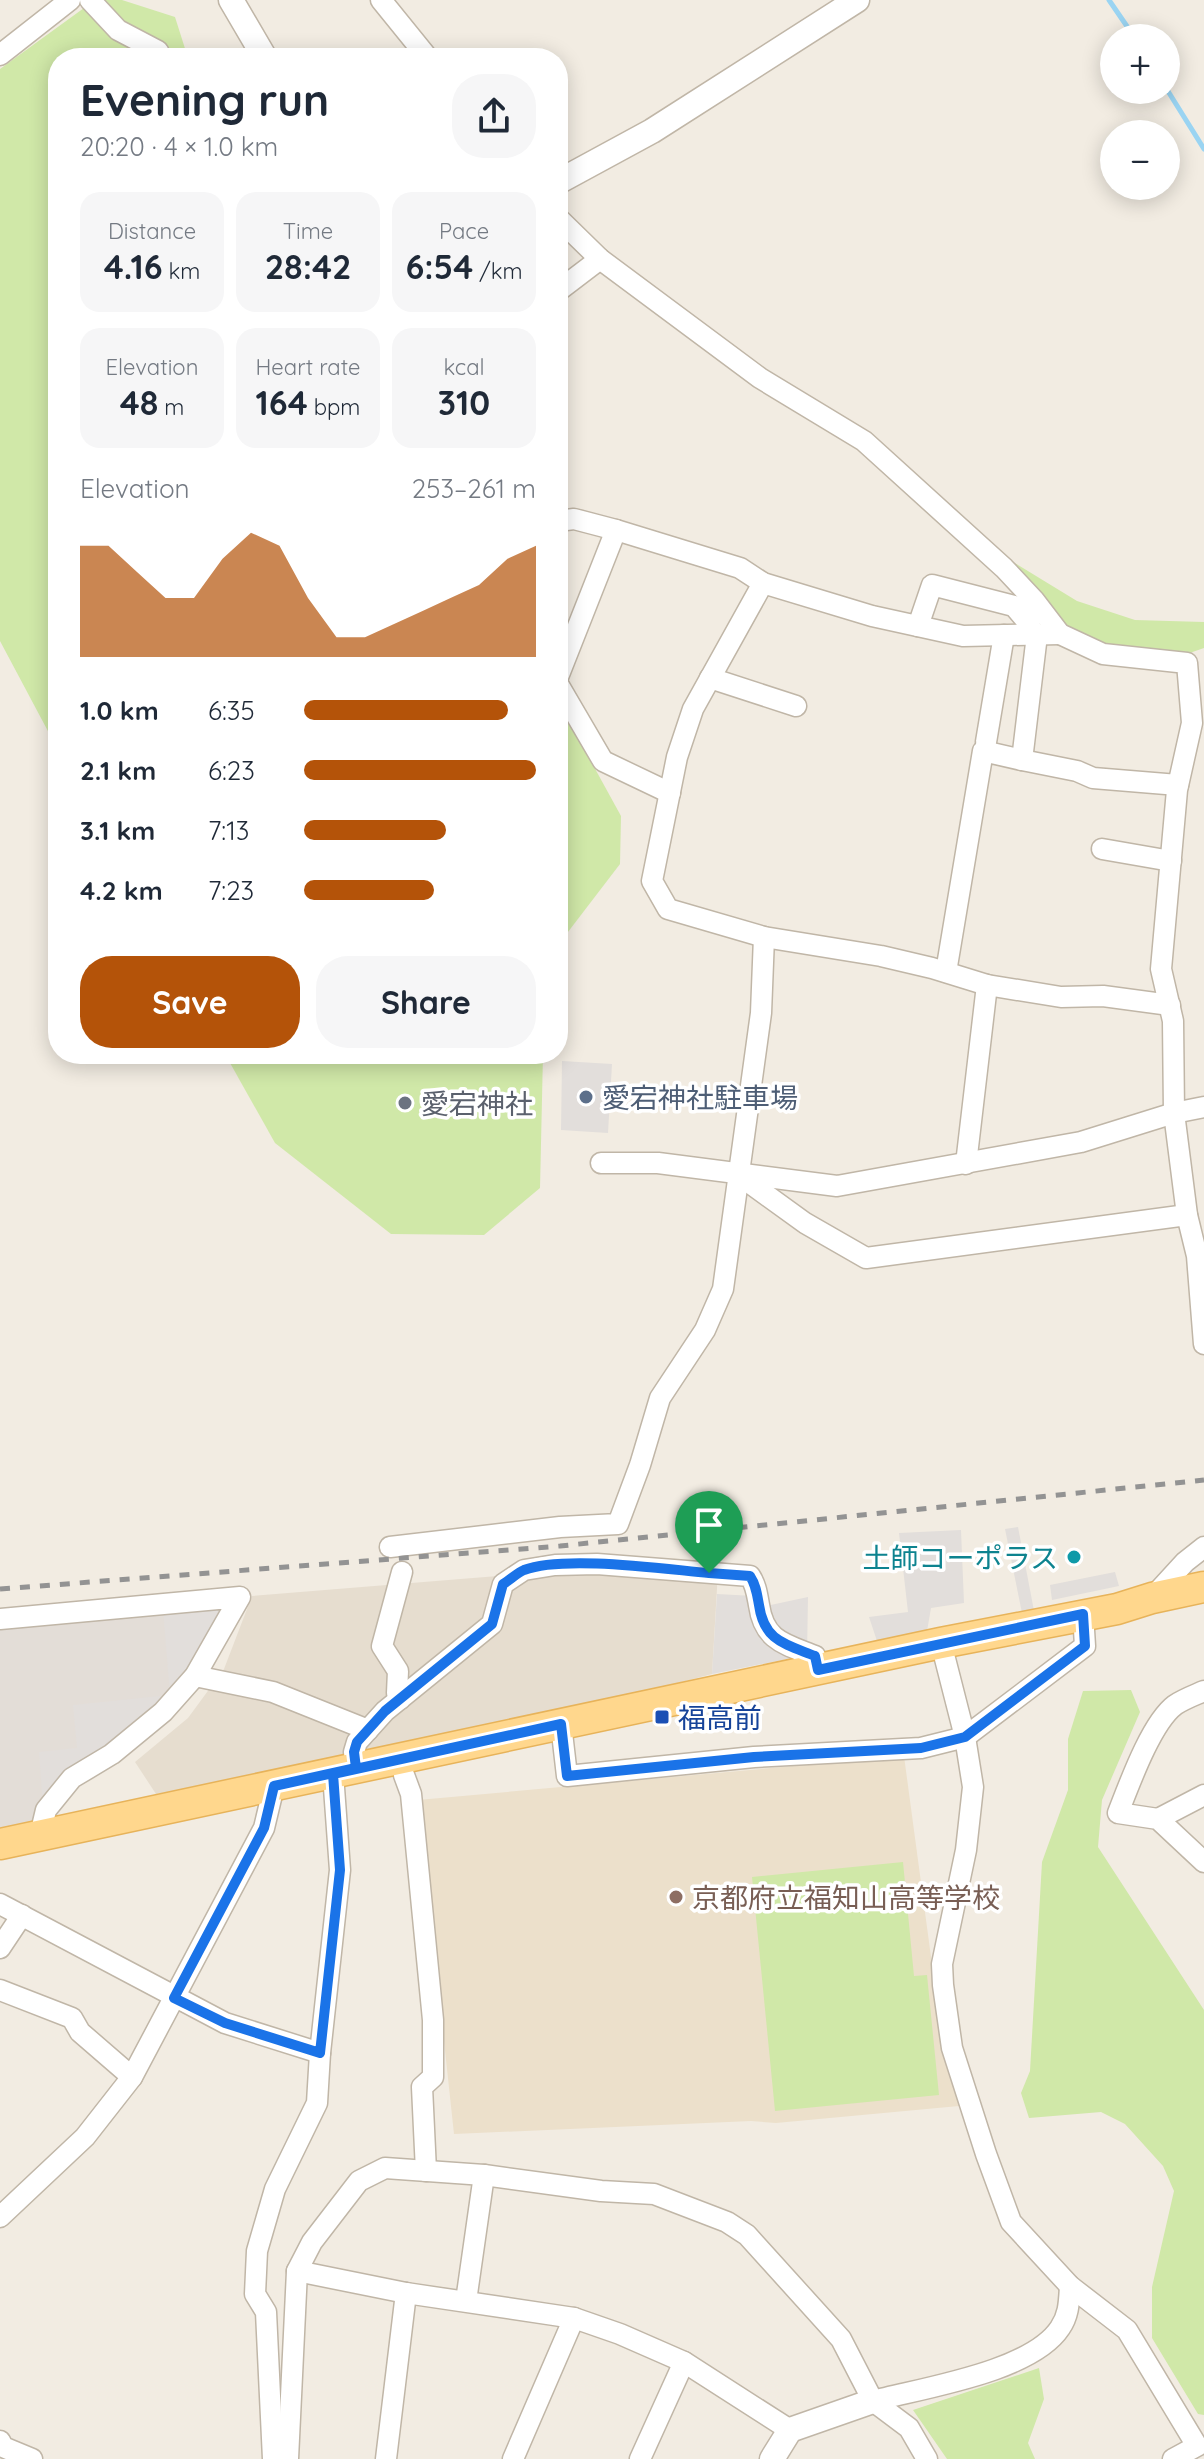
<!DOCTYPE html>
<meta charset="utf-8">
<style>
:root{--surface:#fff;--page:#f6f6f7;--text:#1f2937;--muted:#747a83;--accent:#b45309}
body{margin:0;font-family:Quicksand,"Noto Sans JP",sans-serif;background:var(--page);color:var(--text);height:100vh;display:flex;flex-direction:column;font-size:30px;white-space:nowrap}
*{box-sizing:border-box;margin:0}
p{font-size:26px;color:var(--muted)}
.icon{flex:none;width:44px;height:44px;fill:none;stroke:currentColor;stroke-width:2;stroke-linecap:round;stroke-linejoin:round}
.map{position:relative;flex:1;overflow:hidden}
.side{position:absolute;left:48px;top:48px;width:520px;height:1016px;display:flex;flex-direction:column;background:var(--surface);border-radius:32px;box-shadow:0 4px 20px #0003}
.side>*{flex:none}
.controls{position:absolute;left:1100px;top:24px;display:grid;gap:16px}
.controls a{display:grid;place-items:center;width:80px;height:80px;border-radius:50%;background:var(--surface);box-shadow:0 4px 20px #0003;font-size:40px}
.pin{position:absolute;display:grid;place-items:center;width:68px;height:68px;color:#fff;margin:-82px -34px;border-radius:50% 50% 50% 0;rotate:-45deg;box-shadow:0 0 8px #0007}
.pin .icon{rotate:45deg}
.round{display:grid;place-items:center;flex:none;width:84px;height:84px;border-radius:32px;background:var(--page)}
.summary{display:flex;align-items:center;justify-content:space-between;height:136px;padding:0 32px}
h1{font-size:44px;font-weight:800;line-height:60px}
.figures{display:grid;grid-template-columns:repeat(3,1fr);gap:12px;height:136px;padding:8px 32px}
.figures div{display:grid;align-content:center;border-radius:20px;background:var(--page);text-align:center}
.figures b{font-size:34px;font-weight:800}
.figures small{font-size:22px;font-weight:400}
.figures p{font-size:22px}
.chart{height:224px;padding:16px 32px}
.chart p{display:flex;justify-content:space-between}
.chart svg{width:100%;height:144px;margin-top:8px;fill:var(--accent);opacity:.7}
.cta{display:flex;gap:16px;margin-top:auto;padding:16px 32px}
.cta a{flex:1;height:92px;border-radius:32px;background:var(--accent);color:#fff;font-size:32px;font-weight:800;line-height:92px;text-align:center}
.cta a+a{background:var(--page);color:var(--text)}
ul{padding:0 32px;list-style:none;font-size:26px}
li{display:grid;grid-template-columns:128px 96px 1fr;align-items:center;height:60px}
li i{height:20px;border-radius:10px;background:var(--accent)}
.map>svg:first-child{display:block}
.residential{fill:#e6ddcf}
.industrial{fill:#e3ddd7}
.education{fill:#ece0cb}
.green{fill:#d0e8a8}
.parking{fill:#e2dedb}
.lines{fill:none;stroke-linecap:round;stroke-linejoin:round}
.stream{stroke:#9ad4f2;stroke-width:5}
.minor-casing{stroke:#c0b6a7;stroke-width:23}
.tertiary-casing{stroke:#c0b6a7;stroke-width:27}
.primary-casing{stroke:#e7b35a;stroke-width:33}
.minor{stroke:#fff;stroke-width:20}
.tertiary{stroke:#fff;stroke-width:24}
.primary{stroke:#ffd78d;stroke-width:30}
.rail{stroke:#939393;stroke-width:5;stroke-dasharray:10 10;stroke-linecap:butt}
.route-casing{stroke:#fff;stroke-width:16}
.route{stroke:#1a73e8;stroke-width:10}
.service-dot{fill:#5c6f8a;stroke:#fff;stroke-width:3}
.worship-dot{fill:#6b7280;stroke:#fff;stroke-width:3}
.culture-dot{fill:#0f9aa8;stroke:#fff;stroke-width:3}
.transit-dot{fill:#1a4fb4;stroke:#fff;stroke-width:3}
.education-dot{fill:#8d6e63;stroke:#fff;stroke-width:3}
.labels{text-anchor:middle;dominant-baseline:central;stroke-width:7;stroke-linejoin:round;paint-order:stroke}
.service-label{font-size:28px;fill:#4e5e75;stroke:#fff;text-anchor:start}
.worship-label{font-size:28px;fill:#5b616d;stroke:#fff;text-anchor:start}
.culture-label{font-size:28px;fill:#0d838f;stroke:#fff;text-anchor:end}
.transit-label{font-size:28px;fill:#164399;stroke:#fff;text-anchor:start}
.education-label{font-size:28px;fill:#785e54;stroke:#fff;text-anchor:start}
</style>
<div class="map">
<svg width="1204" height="2459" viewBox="0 0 1204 2459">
<rect width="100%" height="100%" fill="#f2ece2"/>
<path class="residential" d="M 718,1571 L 712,1674 L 586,1707 L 247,1778 L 156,1794 L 135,1762 L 188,1718 L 224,1669 L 252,1596 L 533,1573 Z"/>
<path class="industrial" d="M 224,1604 L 201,1676 L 74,1779 L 37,1825 L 0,1834 L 0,1628 Z"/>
<path class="education" d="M 904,1756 L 936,1994 L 959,2106 L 776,2123 L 751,2121 L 454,2134 L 418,1800 Z"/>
<g class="green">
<path d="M 95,0 L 122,0 L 175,17 L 188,58 L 58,58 L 58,750 L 0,641 L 0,69 Z"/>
<path d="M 985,545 L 1077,601 L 1135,620 L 1204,622 L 1204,648 L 1178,657 L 1124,653 L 1078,636 Z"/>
<path d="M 558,711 L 571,725 L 621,816 L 620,864 L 558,945 Z"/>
<path d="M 225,1054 L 543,1054 L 540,1188 L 484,1235 L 391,1234 L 275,1143 Z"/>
<path d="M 1131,1690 L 1140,1712 L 1102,1800 L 1098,1847 L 1204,2010 L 1204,2415 L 1198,2414 L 1152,2338 L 1152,2287 L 1174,2191 L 1163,2166 L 1125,2124 L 1101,2112 L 1029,2118 L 1021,2093 L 1030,2071 L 1042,1862 L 1068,1790 L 1068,1739 L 1083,1691 Z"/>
<path d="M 903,1862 L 914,1976 L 927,1975 L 939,2095 L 775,2111 L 752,1877 Z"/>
<path d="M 1039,2368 L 1044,2399 L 1028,2443 L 1035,2459 L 947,2459 L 913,2410 Z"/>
</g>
<g class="parking">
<path d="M 562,1061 L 612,1064 L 608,1133 L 561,1130 Z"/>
<path d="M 1018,1527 L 1035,1616 L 1023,1618 L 1005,1529 Z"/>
<path d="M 961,1530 L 964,1603 L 931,1608 L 926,1637 L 879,1647 L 869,1617 L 908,1612 L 899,1533 Z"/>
<path d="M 1115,1572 L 1119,1586 L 1052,1600 L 1050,1585 Z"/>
<path d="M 717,1594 L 754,1596 L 766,1606 L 808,1597 L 807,1655 L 712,1674 Z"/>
<path d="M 224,1604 L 201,1676 L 43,1808 L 39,1752 L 77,1748 L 73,1705 L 170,1695 L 163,1610 Z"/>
</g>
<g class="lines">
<g class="stream">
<path d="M 1109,0 L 1135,38"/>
<path d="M 1166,88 L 1204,149"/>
</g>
<g class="minor-casing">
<g id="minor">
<path d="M 90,0 L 118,30 L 158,51 L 161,58"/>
<path d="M 381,0 L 428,58"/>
<path d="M 0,55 L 70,0"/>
<path d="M 558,218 L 600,259 L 760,378 L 864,441 L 1004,568 L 1034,600 L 1060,634 L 1103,654 L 1187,663 L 1192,723 L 1177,790 L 1161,969 L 1173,1021 L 1174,1113 L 1187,1215 L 1197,1256 L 1204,1344"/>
<path d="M 558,291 L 600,259"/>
<path d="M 558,521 L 574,519 L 616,530 L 740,568 L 763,583 L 872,616 L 963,636 L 1060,634"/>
<path d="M 763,583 L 693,709 L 677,757 L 652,881 L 668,909 L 764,937 L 881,956 L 932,968 L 987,985 L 1061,997 L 1103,996 L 1170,1005"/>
<path d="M 918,626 L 932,585 L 1014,606 L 1030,625 L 1031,635"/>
<path d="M 558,677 L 616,530"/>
<path d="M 710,678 L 796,706"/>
<path d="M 558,684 L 603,761 L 670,793"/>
<path d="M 986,742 L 1004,635"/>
<path d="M 1022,760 L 1077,771 L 1093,778 L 1178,785"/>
<path d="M 1102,849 L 1171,861"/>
<path d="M 946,972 L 983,751 L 1022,760 L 1037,635"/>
<path d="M 601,1163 L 658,1163 L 837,1186 L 1081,1142 L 1174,1113 L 1204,1107"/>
<path d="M 966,1164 L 987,985"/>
<path d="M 740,1176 L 805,1223 L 866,1258 L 1187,1215"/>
<path d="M 390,1547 L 560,1527 L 618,1524 L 640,1465 L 660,1398 L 705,1330 L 723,1289 L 761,1013 L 764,937"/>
<path d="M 1152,1598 L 1185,1562 L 1204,1547"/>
<path d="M 0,1619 L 240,1597 L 195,1676 L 163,1712 L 112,1754 L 72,1778 L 46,1810 L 40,1835"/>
<path d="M 941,1643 L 965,1737 L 973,1787 L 966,1850 L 942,1964 L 943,1985 L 952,2048 L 986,2154 L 1011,2222 L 1070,2286 L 1127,2330 L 1197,2446 L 1173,2459"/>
<path d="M 195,1676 L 273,1692 L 368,1730"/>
<path d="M 1204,1691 C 1195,1695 1184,1699 1175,1705 C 1151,1723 1129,1785 1118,1813 L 1158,1819 L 1204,1862"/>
<path d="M 400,1699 L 397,1693 L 398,1671 L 382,1646 L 402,1572"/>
<path d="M 561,1724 L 567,1776 L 754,1757 L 921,1748 L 965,1737 L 1085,1646 L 1083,1614"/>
<path d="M 356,1768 L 354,1752 L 357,1742 L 385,1711 L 492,1624 L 503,1584 L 524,1570 L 555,1565 L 597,1564 L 750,1576 C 756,1585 757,1594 759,1605 C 764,1641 785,1644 815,1656 L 818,1670"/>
<path d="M 404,1775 L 411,1794 L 433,2020 L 433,2077 L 422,2087 L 426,2171"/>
<path d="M 1158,1819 L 1204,1795"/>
<path d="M 0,1904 L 225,2023 L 320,2053"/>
<path d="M 0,1948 L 22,1915"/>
<path d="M 0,1990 L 72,2018 L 80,2032 L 132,2077"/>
<path d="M 0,2217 L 85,2137 L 132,2077 L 264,1828 L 274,1786"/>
<path d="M 297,2271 L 406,2293 L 574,2318 L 620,2334 L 684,2362 L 790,2430"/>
<path d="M 466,2301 L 484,2175"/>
<path d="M 873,2401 C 922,2388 1031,2372 1060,2328 C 1069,2315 1069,2302 1070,2286"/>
<path d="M 0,2441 L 3,2447 L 32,2459"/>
<path d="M 273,2459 L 266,2312 L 255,2294 L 257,2251 L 275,2189 L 317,2103 L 320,2053 L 340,1870 L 333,1774"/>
<path d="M 288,2459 L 297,2271 L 312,2242 L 359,2181 L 385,2168 L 484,2175 L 601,2191 L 654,2194 L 727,2222 L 747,2235 L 841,2339 L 873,2401 L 909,2428 L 927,2459"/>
<path d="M 386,2459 L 406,2293"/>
<path d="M 513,2459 L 574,2318"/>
<path d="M 640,2459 L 684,2362"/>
</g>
</g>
<g class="tertiary-casing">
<g id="tertiary">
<path d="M 231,0 L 265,58"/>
<path d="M 558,182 L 652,131 L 857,0"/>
<path d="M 772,2459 L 790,2430 L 873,2401"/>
</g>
</g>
<g class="primary-casing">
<path id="primary" d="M 0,1844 L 941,1643 L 1117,1609 L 1152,1598 L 1204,1587"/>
</g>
<use href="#minor" class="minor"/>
<use href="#tertiary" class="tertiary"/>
<use href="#primary" class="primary"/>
<path class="rail" d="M 0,1589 L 560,1546 L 1204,1480"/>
</g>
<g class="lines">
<g class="route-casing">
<path id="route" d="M 709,1573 C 663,1569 564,1555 524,1570 C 517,1573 510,1580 503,1584 L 492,1624 L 385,1711 L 357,1742 L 354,1752 L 356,1768 L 274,1786 L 264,1828 L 174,1998 L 225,2023 L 320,2053 L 340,1870 L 333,1774 L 561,1724 L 567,1776 L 754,1757 L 921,1748 L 965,1737 L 1085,1646 L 1083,1614 L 818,1670 L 815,1656 C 785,1644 764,1641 759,1605 C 757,1594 756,1585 750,1576 L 709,1573"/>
</g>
<use href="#route" class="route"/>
</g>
<circle class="service-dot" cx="586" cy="1097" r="8"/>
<circle class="worship-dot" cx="405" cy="1103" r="8"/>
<circle class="culture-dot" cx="1074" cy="1557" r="8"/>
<rect class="transit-dot" x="654" y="1709" width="16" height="16" rx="4"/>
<circle class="education-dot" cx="676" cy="1897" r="8"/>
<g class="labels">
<g class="service-label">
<text x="602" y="1097">愛宕神社駐車場</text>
</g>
<g class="worship-label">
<text x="421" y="1103">愛宕神社</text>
</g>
<g class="culture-label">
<text x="1058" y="1557">土師コーポラス</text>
</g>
<g class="transit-label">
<text x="678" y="1717">福高前</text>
</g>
<g class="education-label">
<text x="692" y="1897">京都府立福知山高等学校</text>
</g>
</g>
</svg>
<div class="controls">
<a>+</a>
<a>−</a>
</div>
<div class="pin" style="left:709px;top:1573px;background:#1e9e55"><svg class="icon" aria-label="arrive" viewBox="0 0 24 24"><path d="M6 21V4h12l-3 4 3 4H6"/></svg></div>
<section class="side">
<div class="summary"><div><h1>Evening run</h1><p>20:20 · 4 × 1.0 km</p></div><a class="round"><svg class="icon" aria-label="share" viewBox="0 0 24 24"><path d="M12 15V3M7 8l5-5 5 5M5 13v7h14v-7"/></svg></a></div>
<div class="figures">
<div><p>Distance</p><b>4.16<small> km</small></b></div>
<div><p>Time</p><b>28:42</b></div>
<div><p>Pace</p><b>6:54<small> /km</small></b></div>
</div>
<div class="figures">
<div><p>Elevation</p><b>48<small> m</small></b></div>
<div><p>Heart rate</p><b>164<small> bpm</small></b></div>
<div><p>kcal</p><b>310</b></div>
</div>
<div class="chart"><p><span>Elevation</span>253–261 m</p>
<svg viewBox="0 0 160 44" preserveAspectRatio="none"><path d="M0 44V10L10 10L20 18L30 26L40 26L50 14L60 6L70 10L80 26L90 38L100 38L110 34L120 30L130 26L140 22L150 14L160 10V44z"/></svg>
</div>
<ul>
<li><b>1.0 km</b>6:35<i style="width:88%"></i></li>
<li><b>2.1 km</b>6:23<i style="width:100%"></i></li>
<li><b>3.1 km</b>7:13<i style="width:61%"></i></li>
<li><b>4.2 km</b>7:23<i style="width:56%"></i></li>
</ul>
<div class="cta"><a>Save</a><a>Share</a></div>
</section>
</div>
